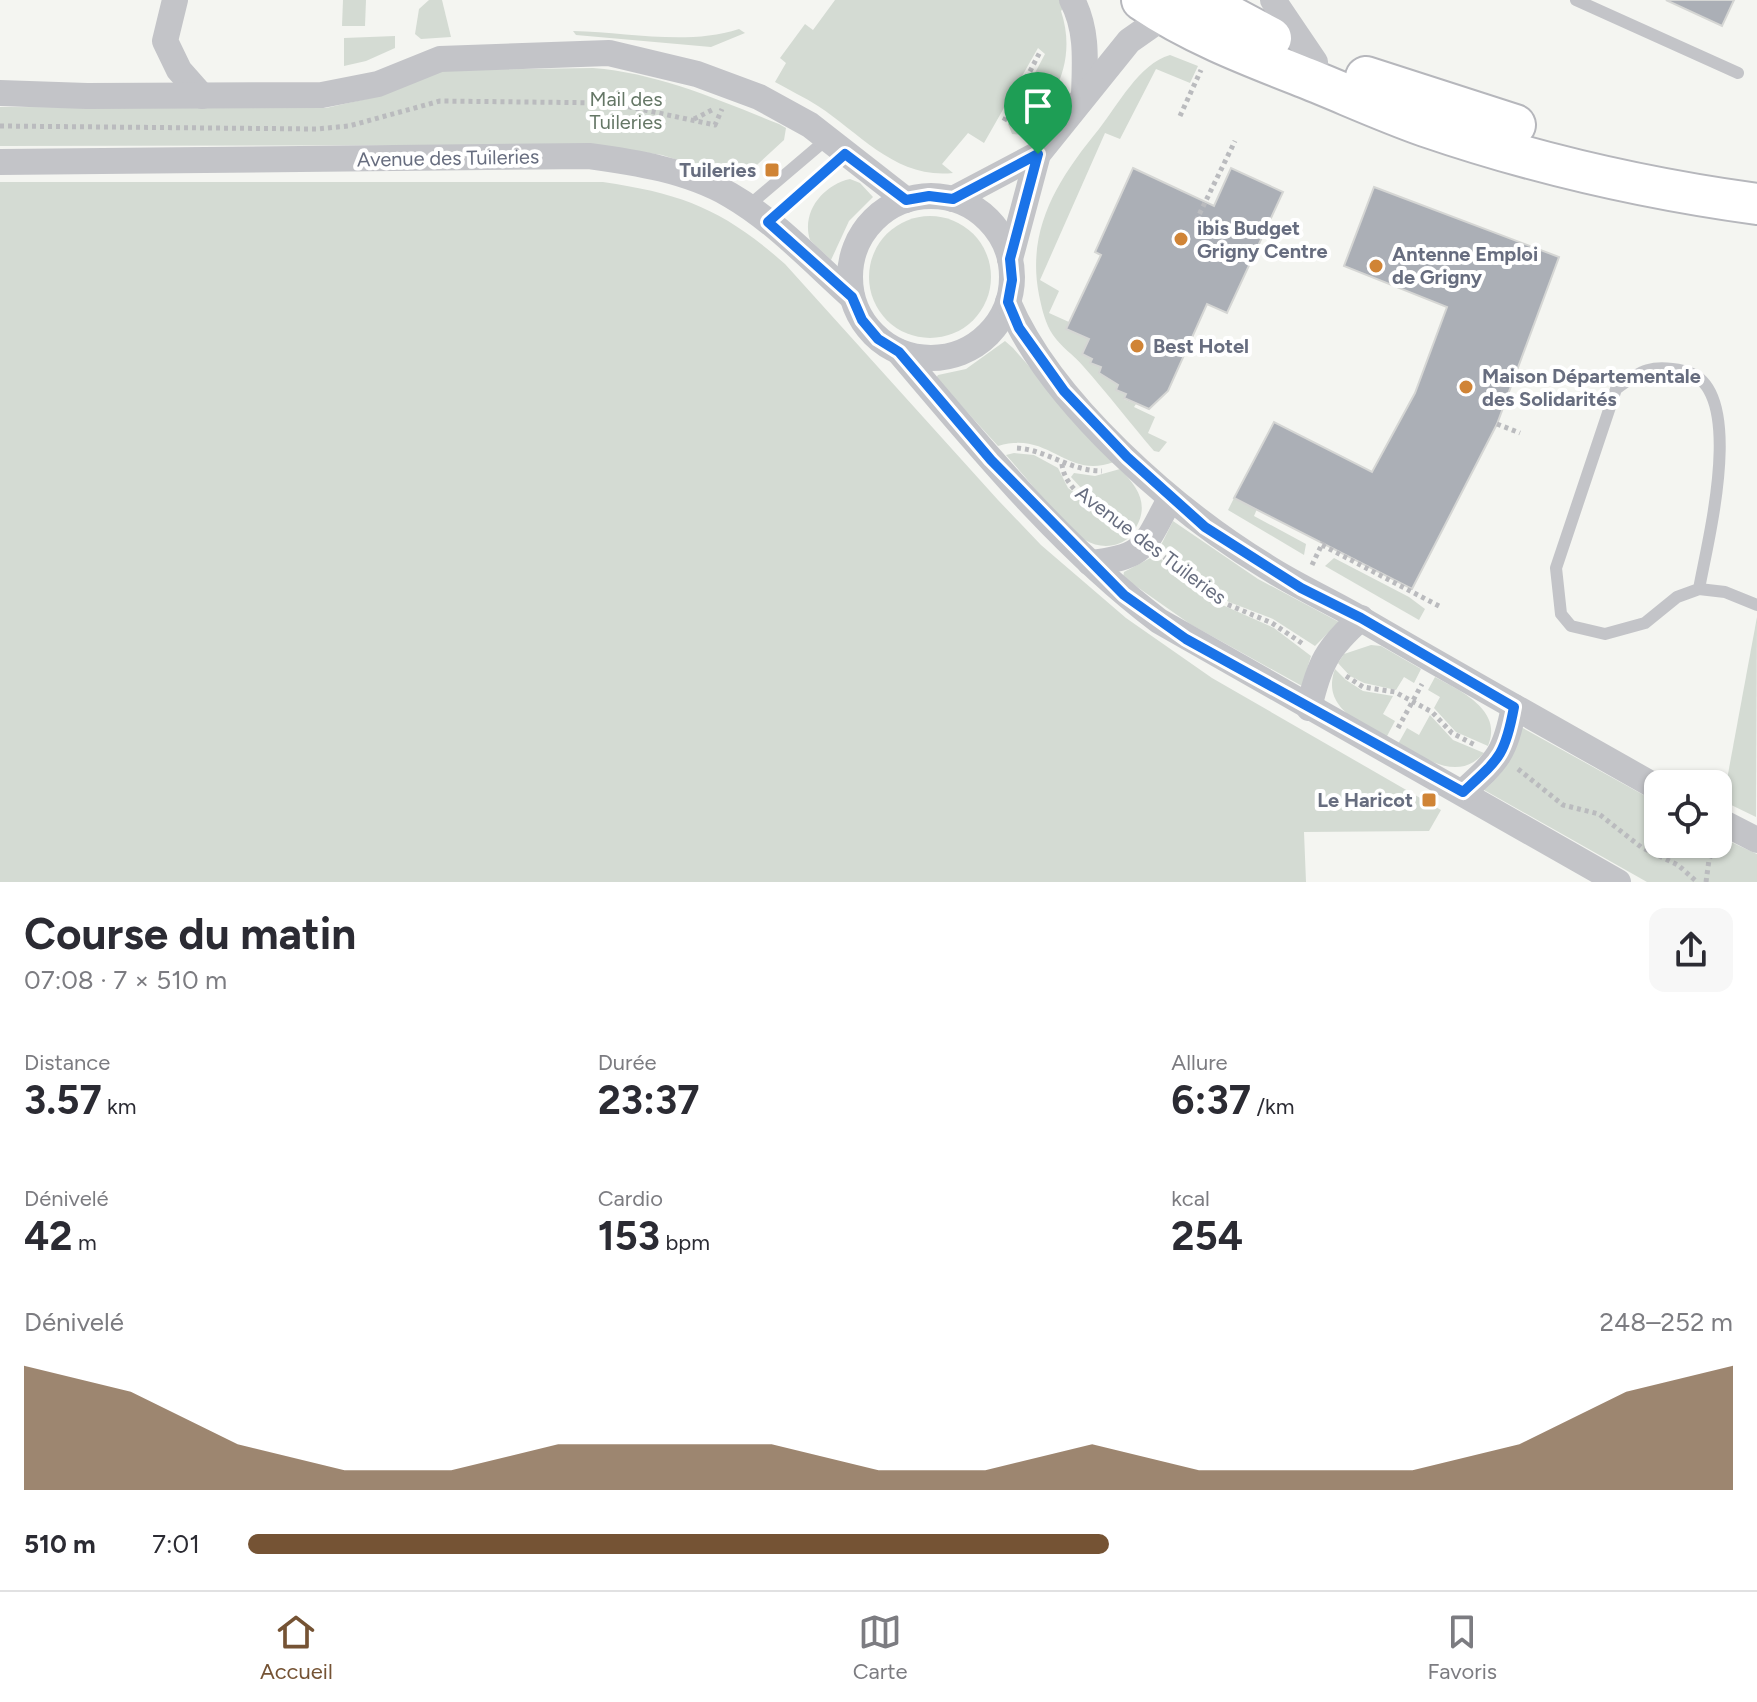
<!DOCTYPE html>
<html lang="fr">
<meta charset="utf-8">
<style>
:root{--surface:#fff;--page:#f7f7f7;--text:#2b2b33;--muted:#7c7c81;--line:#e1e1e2;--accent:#755334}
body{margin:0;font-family:Figtree,sans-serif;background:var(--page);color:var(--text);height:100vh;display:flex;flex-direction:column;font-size:30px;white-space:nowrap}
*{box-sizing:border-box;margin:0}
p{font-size:26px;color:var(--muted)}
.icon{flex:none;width:44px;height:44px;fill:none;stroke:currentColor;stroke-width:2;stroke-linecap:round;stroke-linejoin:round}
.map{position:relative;height:882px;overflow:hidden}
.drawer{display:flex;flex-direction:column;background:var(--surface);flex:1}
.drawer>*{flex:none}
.controls{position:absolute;left:1644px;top:770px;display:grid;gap:16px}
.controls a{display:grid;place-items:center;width:88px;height:88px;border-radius:16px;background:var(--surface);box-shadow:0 2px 6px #0004;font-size:40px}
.pin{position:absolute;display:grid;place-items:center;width:68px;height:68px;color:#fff;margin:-82px -34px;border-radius:50% 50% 50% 0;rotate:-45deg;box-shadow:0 0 8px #0007}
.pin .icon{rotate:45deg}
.round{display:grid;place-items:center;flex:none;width:84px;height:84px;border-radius:16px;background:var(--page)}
.overview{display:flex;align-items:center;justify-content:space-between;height:136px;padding:0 24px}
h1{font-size:44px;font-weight:700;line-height:60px}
.stats{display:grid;grid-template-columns:repeat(3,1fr);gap:12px;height:136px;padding:8px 24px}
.stats div{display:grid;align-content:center}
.stats b{font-size:40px;font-weight:700}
.stats small{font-size:22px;font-weight:400}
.stats p{font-size:22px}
.chart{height:224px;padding:16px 24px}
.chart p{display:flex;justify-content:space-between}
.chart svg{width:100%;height:144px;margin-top:8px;fill:var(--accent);opacity:.7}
ul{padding:0 24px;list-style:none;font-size:26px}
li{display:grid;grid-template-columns:128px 96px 1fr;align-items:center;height:60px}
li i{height:20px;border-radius:10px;background:var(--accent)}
.menu{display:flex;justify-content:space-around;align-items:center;height:112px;border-top:2px solid var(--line);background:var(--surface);font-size:22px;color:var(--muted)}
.menu a{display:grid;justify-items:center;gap:4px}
.menu .selected{color:var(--accent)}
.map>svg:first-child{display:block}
.green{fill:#d4dbd3}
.building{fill:#abafb6;stroke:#d5d6d4;stroke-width:2}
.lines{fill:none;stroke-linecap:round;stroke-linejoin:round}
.primary-casing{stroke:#b6b7bc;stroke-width:44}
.path{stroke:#babbbe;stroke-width:5;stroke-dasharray:4 4;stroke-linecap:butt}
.service{stroke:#c3c4c8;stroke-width:12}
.minor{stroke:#c3c4c8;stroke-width:26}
.primary{stroke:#fff;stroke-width:40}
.route-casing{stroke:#fff;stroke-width:16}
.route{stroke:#1a73e8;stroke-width:10}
.poi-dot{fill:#d08436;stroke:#fff;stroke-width:3}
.labels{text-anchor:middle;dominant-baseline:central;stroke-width:8;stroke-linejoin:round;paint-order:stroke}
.park-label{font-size:20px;fill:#657766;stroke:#fff}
.street-label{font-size:20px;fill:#676d7f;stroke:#fff}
.poi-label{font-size:20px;font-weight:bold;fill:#676d7f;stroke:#fff;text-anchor:start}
</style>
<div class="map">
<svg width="1757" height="882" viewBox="0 0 1757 882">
<rect width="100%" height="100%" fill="#f4f5f1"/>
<g class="green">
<path d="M 343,0 L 366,0 L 365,26 L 342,26 Z"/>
<path d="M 429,0 L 442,0 L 451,37 L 421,39 L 415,34 L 419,9 Z"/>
<path d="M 835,0 L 1064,0 L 1066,4 L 1061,11 C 1077,60 1056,99 1023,135 L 1012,134 L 1008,124 L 1045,54 L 1038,48 L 984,143 L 968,133 L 942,164 L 953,173 C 896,179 861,134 818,106 C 804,97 789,90 775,82 L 786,63 L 780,58 L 805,24 L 813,30 Z"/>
<path d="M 739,29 L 745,33 L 711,47 L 576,35 L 573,31 C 628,32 686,46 739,29 Z"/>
<path d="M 395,36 L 395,48 L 366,61 L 344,66 L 344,38 Z"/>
<path d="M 1170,55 L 1198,66 L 1190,83 L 1156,69 L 1120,139 L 1105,133 L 1040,280 L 1059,291 L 1049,313 L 1069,322 L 1089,339 L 1082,354 L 1092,359 L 1090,363 L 1101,367 L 1099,373 L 1118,385 L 1116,390 L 1126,394 L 1124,399 L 1136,404 L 1134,407 L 1155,417 L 1148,433 L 1167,442 L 1159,452 L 1154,451 C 1130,423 1108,394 1083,366 C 1074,355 1061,347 1053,335 C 1045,323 1042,309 1039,295 C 1026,229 1058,179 1099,129 C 1118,105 1139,64 1170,55 Z"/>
<path d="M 593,68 C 658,73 719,100 779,124 L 786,128 L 784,140 L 747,174 L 734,178 L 662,155 L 595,145 L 0,146 L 0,107 L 326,108 L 375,97 L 443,70 Z"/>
<path d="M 850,179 L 860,183 L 873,197 L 849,221 L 831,260 L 810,240 C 801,212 823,185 850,179 Z"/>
<path d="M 0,182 L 603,182 C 684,194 724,210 785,264 L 998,500 L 1041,545 L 1126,618 L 1212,678 L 1441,810 L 1429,831 L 1304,832 L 1306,882 L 0,882 Z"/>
<circle cx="930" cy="277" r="61"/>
<path d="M 1005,341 L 1013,348 L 1114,462 C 1065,480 1050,430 998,446 L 936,378 L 938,375 L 966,369 Z"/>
<path d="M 1014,453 L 1034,455 L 1058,468 L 1068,488 L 1132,535 C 1119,548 1100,549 1085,540 C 1064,526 1025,476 1006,455 Z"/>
<path d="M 1120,469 C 1138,487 1150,505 1135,529 L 1094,502 L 1071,477 L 1074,473 L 1095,476 Z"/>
<path d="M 1234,498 L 1257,509 L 1254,516 L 1306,544 L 1304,555 L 1228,510 Z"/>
<path d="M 1173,521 L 1258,579 L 1339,622 L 1315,646 L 1273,619 L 1229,602 L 1211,591 L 1160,547 Z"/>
<path d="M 1156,555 L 1209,599 L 1274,628 L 1311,656 L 1302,686 L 1190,624 L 1123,577 L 1124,572 Z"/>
<path d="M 1334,558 L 1409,597 L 1425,609 L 1419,620 L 1325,566 Z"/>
<path d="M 1757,617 L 1756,817 L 1723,801 Z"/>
<path d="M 1371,645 L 1381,646 L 1421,669 L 1414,683 L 1404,677 L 1396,690 L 1364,683 L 1350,676 L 1338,663 L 1344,654 Z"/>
<path d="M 1335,669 L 1346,680 L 1363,691 L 1393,696 L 1383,714 L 1395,721 L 1386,738 C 1359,722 1321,707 1335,669 Z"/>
<path d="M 1435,677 C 1459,690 1504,710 1488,746 L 1456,732 L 1434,708 L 1440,697 L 1428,690 Z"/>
<path d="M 1430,715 L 1453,740 L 1484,753 C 1458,783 1425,758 1398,744 L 1407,728 L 1419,735 Z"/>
<path d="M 1521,727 L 1658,803 L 1658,844 L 1718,844 L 1718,836 L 1757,854 L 1757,882 L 1647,882 L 1484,790 C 1505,772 1515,754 1521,727 Z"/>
</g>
<g class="building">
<path d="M 1666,0 L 1734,0 L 1722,26 Z"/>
<path d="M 1133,168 L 1214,206 L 1231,168 L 1283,192 L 1227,313 L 1207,304 L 1168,391 L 1149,409 L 1124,398 L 1126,394 L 1116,390 L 1118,385 L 1099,373 L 1101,367 L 1090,363 L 1092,359 L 1082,354 L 1089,339 L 1066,329 L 1101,255 L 1095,252 Z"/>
<path d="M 1374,187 L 1559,257 L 1497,424 L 1412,589 L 1234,498 L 1274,422 L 1372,472 L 1415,393 L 1447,307 L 1344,266 Z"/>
</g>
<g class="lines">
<g class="primary-casing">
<g id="primary">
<path d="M 1142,0 C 1192,34 1250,56 1306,78 C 1346,94 1385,112 1425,126 C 1530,162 1647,189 1757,204"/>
<path d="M 1200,0 L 1271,38"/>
<path d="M 1366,77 L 1515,125"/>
</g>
</g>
<g class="path">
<path d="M 1180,116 L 1201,70"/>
<path d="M 694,119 L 714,109"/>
<path d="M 1004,121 L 1040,52"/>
<path d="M 0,126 L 316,129 L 349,126 L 440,101 L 611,103 L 715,125 L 722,109"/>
<path d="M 1196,221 L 1235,141"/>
<path d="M 1497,424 L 1520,433"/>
<path d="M 1017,448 C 1047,450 1070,471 1102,471"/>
<path d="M 1062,464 C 1064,492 1104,512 1124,526"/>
<path d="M 1322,545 L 1439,606"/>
<path d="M 1164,557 L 1217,600 L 1272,623 L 1303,644"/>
<path d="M 1312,565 L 1323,542"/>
<path d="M 1346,676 L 1363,687 L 1395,692 L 1432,712 L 1452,733 L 1475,745"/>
<path d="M 1398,728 L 1422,684"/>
<path d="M 1518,769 L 1563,805 L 1599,814 L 1641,847 L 1678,865 L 1697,882"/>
<path d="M 1706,882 L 1709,860 L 1715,845"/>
</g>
<g class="service">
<path d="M 1576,0 L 1738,73"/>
<path d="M 747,207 L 827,139"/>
<path d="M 768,222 L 845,154"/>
<path d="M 1699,589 C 1707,543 1749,385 1684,371 C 1652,364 1641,370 1616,389 L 1556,568 L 1561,614 L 1571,626 L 1605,634 L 1645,623 L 1677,597 L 1699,589 L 1725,592 L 1757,605"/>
</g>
<g class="minor">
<path d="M 175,0 L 165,41 L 179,70 L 202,96"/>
<path d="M 1072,0 C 1088,30 1085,62 1084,95"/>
<path d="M 1273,0 L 1315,62"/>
<path d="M 0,93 L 87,96 L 322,95 L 378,84 L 440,59 L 609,53 L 697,74 L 759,97 L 810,125 L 906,200"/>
<path d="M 0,162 L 589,156 C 635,162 689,171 730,195 C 775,221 813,262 852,297"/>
<circle cx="931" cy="277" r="81"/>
<path d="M 953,199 L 1038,154"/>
<path d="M 1010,259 L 1038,154 L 1129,41 L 1176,8"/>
<path d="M 1008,302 C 1050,402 1175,511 1267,567 C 1300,588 1335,603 1368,623 C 1464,679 1561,733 1658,788"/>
<path d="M 899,352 C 979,446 1060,546 1159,621 L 1618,882"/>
<path d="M 1090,563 C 1147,557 1144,546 1170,499"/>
<path d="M 1309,708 C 1319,664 1327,648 1361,618"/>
<path d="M 1463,792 C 1498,760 1505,754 1514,707"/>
<path d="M 1718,820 L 1757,840"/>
</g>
<use href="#primary" class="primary"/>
</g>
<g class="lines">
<g class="route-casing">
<path id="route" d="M 845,154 L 906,200 L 929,196 L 953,199 L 1038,154 L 1010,259 L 1012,280 L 1008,302 L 1019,328 L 1064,391 L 1127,457 L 1205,527 L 1301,588 L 1361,618 L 1514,707 C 1505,756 1499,759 1463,792 L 1186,639 L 1124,595 L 991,460 L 899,352 L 878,339 L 862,320 L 852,297 L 768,222 Z"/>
</g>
<use href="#route" class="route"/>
</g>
<g class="poi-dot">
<rect x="764" y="162" width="16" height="16" rx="4"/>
<circle cx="1181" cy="239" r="8"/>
<circle cx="1376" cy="266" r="8"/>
<circle cx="1137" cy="346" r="8"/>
<circle cx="1466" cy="387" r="8"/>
<rect x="1421" y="792" width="16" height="16" rx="4"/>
</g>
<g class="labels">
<g class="park-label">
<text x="626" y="99">Mail des<tspan x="626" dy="23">Tuileries</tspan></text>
</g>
<g class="street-label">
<text transform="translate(448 158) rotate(-1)">Avenue des Tuileries</text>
<text transform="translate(1151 545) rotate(37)">Avenue des Tuileries</text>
</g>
<g class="poi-label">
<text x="756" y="170" text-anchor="end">Tuileries</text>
<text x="1197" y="228">ibis Budget<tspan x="1197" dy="23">Grigny Centre</tspan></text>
<text x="1392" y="254">Antenne Emploi<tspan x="1392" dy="23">de Grigny</tspan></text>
<text x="1153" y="346">Best Hotel</text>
<text x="1482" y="376">Maison Départementale<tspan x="1482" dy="23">des Solidarités</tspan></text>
<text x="1413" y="800" text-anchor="end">Le Haricot</text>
</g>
</g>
</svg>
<div class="controls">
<a><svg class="icon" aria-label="locate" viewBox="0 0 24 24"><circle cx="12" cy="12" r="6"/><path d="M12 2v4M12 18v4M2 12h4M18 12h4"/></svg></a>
</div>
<div class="pin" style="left:1038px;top:154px;background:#1e9e55"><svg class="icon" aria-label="arrive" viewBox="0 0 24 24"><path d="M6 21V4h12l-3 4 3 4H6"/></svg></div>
</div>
<section class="drawer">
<div class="overview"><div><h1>Course du matin</h1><p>07:08 · 7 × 510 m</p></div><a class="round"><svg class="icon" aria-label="share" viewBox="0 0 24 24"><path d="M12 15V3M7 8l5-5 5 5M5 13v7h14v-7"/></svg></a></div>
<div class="stats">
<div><p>Distance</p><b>3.57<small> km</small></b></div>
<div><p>Durée</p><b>23:37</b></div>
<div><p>Allure</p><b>6:37<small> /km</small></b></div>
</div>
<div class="stats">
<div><p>Dénivelé</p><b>42<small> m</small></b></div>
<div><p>Cardio</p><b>153<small> bpm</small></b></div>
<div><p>kcal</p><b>254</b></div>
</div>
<div class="chart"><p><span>Dénivelé</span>248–252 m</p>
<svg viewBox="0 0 160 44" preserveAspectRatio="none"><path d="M0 44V6L10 14L20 30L30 38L40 38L50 30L60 30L70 30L80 38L90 38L100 30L110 38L120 38L130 38L140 30L150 14L160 6V44z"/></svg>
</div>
<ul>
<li><b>510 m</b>7:01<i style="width:58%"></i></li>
</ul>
</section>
<nav class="menu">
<a class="selected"><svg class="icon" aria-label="home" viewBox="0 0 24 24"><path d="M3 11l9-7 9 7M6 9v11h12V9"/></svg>Accueil</a>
<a><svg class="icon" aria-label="map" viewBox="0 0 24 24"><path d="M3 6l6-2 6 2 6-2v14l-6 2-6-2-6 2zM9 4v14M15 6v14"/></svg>Carte</a>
<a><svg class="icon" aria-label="saved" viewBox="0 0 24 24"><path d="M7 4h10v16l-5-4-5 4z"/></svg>Favoris</a>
</nav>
